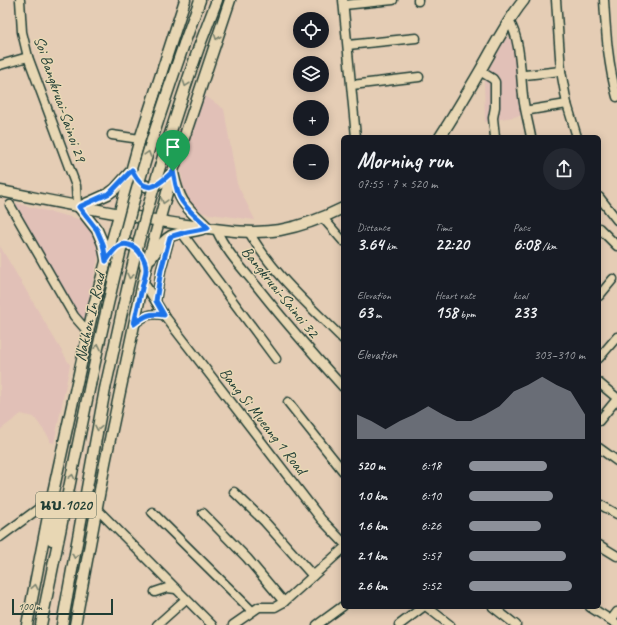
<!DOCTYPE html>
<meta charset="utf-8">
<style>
:root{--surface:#171b24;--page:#242831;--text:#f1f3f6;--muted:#9ea1a6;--accent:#8c9099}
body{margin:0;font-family:Caveat,"Playpen Sans Thai",sans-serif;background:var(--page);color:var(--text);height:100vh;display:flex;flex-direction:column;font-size:15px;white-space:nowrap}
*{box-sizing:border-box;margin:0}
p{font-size:13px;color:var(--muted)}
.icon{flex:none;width:22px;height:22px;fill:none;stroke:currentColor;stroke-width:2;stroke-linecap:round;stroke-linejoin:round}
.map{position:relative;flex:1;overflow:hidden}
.panel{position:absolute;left:341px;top:135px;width:260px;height:474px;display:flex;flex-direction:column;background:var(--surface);border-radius:6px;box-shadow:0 2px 10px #0003}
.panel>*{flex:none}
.controls{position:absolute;left:293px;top:12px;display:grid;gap:8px}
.controls a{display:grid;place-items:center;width:36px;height:36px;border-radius:50%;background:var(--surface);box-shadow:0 2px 10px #0003;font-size:20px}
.scale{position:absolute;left:12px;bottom:10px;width:101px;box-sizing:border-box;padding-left:4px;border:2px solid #1f3d34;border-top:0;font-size:11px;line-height:14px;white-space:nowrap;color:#1f3d34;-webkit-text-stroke:3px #e8d7b4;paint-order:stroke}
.pin{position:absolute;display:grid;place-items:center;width:34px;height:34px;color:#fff;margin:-41px -17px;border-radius:50% 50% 50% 0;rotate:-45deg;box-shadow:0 0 4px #0007}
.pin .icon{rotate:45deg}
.round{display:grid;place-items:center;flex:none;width:42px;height:42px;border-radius:21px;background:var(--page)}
.summary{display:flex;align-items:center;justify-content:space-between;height:68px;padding:0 16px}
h1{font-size:22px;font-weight:600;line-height:30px}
.metrics{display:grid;grid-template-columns:repeat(3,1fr);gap:6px;height:68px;padding:4px 16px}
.metrics div{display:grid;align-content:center}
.metrics b{font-size:17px;font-weight:600}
.metrics small{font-size:11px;font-weight:400}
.metrics p{font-size:11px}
.chart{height:112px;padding:8px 16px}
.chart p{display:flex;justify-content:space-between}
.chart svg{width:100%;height:72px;margin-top:4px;fill:var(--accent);opacity:.7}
ul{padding:0 16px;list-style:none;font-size:13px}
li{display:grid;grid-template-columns:64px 48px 1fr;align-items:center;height:30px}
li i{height:10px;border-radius:5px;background:var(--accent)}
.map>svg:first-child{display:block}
.built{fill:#e1c0b7}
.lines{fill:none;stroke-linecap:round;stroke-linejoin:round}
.minor-casing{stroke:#1f3d34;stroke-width:11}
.major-casing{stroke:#1f3d34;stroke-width:13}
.minor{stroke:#e8d7b4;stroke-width:8}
.major{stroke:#e8d7b4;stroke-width:10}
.major-bridge-casing{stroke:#1f3d34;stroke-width:13;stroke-linecap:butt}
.major-bridge{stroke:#e8d7b4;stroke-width:10}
.oneway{stroke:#79826e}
.route-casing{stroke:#fff;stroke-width:8}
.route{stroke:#1a73e8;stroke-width:5}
.labels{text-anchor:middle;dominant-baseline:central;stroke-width:3;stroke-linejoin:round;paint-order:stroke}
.shield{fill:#e8d7b4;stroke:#5b6b5a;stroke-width:1}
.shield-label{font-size:15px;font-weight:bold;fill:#1f3d34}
.street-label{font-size:16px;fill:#1f3d34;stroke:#e8d7b4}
</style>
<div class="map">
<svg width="617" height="625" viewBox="0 0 617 625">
<rect width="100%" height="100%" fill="#e5cdb5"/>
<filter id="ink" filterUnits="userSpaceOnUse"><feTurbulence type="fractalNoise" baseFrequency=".025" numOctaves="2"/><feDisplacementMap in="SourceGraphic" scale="8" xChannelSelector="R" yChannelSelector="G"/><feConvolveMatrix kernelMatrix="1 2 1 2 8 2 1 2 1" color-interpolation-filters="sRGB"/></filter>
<g filter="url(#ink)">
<g class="built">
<path d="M 507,36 L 515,42 L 524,115 L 485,122 L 484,78 Z"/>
<path d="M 204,95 L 224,109 L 237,184 L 255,220 L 203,213 L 185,200 L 181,171 Z"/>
<path d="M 15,203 L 79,219 L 88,225 L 96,233 L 99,254 L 83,324 Z"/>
<path d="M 0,246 L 70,365 L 54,443 L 50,442 L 50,439 L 34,417 L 21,414 L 0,430 Z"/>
</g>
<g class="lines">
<g class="minor-casing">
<g id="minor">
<path d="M 20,0 L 22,32 L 28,57 L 76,186 L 77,206"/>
<path d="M 343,0 L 356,137"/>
<path d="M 418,0 L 418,1"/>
<path d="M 556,0 L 561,71 L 567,104 L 577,137"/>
<path d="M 604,0 C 606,33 608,65 617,97"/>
<path d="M 344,5 L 393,0"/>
<path d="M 509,21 C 522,41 520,80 524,103 C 526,115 529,126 531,137"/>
<path d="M 348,45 L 416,38"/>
<path d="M 0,65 L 28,57"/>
<path d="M 480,71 L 493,79 L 495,82 L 495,107 L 493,118 L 495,137"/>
<path d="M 525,75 L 561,71"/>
<path d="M 352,85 L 419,77"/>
<path d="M 530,110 L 567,104"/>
<path d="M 112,135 L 140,139"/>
<path d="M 599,197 L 617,220"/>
<path d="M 10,205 L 74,316 L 88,332"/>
<path d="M 323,218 L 343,241"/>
<path d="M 599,228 L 617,246"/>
<path d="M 216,229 C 226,252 243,269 259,289 C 286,323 314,355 343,387"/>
<path d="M 249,232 C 272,273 310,306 343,339"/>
<path d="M 182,233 L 276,359"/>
<path d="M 143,281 L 164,315 L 321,519 L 343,542"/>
<path d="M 599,296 L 613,279"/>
<path d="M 156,301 L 161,270 L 170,237"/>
<path d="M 134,324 C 146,315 149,313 164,315"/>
<path d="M 599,358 L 617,337"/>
<path d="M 599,383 L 617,398"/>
<path d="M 288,402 L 343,471"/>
<path d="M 599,421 L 617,399"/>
<path d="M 599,448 L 617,461"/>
<path d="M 234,492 L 265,522 L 313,576"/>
<path d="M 599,504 L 617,514"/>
<path d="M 97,509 L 212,625"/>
<path d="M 152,512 L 252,611"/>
<path d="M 203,513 L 247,558 L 284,602"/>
<path d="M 0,537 L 38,509 L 50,506"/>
<path d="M 599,545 L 617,556"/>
<path d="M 155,592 L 167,588 L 176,589"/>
<path d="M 427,607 L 450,625"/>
<path d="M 493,607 L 516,625"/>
<path d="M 590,607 L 617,624"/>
<path d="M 611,620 L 617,612"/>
<path d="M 157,625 L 186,599"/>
<path d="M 233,625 L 259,607 L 275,607 L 284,602 L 343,549"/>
<path d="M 317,625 L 343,606"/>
<path d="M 399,625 L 423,607"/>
</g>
</g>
<g class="major-casing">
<g id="major">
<path d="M 184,44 L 200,0"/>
<path d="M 199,47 L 217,0"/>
<path d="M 440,137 C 454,116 467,93 480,71 C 494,47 506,22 524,0"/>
<path d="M 173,173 C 180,205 186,206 208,228"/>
<path d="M 0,191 C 62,203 124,216 186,225 C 217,229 249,235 280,230 C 302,226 323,218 343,208"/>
<path d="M 79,207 L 108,194 L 115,189 L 132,170 C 144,194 155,190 172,173"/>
<path d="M 79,207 L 97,230 L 103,244 L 106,259"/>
<path d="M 116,248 C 133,236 140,254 146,268"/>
<path d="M 151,258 C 157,250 162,241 171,236 C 180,232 192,232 202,229"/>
<path d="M 52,540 L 55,520 L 55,504"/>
<path d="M 27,625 L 50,506 L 94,305 L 140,139 L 185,0"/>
<path d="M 41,625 L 90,385"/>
<path d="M 62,625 L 105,389"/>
<path d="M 75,625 L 105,463 L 146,268 L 173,171 L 230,0"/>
</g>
</g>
<use href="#minor" class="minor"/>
<use href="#major" class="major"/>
<g class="major-bridge-casing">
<g id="major-bridge">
<path d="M 90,385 C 103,324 117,263 133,203 C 148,149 166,96 184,44"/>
<path d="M 105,389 C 115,345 124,300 135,256 C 153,185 175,116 199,47"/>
</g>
</g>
<use href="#major-bridge" class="major-bridge"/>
</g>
<defs><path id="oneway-chevron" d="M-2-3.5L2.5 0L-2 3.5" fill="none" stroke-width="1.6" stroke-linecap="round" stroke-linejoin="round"/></defs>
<g class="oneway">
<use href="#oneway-chevron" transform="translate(217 37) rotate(109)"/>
<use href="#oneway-chevron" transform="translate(186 84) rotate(109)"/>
<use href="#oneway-chevron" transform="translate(148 154) rotate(-73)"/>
<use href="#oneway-chevron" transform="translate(164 201) rotate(106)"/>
<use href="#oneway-chevron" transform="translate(130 276) rotate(103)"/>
<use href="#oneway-chevron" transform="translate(98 347) rotate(-78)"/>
<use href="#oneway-chevron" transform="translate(98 428) rotate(101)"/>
<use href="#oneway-chevron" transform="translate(72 477) rotate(-78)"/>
<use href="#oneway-chevron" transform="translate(75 556) rotate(101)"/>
<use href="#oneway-chevron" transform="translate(35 587) rotate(-79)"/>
</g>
</g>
<g class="lines" filter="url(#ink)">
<g class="route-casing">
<path id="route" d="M 132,170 C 145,196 156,188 173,171 C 175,180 176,190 180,198 C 186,210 199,218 208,228 C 195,231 182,232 170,237 L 161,270 L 156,301 L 164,315 C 149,313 146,315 134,324 C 137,310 140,297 143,284 C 144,280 146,274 146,269 C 146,260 138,247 129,245 C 118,241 112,253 106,261 L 103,244 L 97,230 L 79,207 L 110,193 Z"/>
</g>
<use href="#route" class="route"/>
</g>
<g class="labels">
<rect class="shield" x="36" y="492" width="60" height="26" rx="3"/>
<g class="shield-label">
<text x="66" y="505">นบ.1020</text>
</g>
<g class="street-label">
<text transform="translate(60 99) rotate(71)">Soi Bangkruai-Sainoi 29</text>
<text transform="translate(280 292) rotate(51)">Bangkruai-Sainoi 32</text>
<text transform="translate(90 317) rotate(-77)">Nakhon In Road</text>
<text transform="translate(263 421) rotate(52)">Bang Si Mueang 1 Road</text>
</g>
</g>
</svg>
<div class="controls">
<a><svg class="icon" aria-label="locate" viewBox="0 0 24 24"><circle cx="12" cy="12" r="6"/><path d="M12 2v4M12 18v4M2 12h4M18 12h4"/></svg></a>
<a><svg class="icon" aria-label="layers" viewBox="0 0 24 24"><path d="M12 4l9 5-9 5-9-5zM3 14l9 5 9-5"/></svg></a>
<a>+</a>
<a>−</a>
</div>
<div class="scale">100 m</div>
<div class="pin" style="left:173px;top:171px;background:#1e9e55"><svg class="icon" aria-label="arrive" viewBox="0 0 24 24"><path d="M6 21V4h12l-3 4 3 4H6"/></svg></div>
<section class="panel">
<div class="summary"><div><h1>Morning run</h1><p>07:55 · 7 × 520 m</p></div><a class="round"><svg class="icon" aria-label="share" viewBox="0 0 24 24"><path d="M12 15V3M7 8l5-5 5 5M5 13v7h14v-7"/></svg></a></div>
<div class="metrics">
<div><p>Distance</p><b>3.64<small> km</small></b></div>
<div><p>Time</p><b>22:20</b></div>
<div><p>Pace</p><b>6:08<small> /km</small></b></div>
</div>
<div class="metrics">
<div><p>Elevation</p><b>63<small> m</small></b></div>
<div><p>Heart rate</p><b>158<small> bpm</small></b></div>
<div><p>kcal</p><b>233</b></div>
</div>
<div class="chart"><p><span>Elevation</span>303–310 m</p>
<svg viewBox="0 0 160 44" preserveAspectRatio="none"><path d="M0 44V29L10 33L20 38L30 33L40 29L50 24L60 29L70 33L80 33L90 29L100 24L110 15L120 11L130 6L140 11L150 15L160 29V44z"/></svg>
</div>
<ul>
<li><b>520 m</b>6:18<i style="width:67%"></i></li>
<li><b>1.0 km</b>6:10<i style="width:72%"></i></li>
<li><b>1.6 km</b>6:26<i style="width:62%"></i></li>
<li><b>2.1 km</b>5:57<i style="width:84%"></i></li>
<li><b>2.6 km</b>5:52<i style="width:89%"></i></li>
</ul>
</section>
</div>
